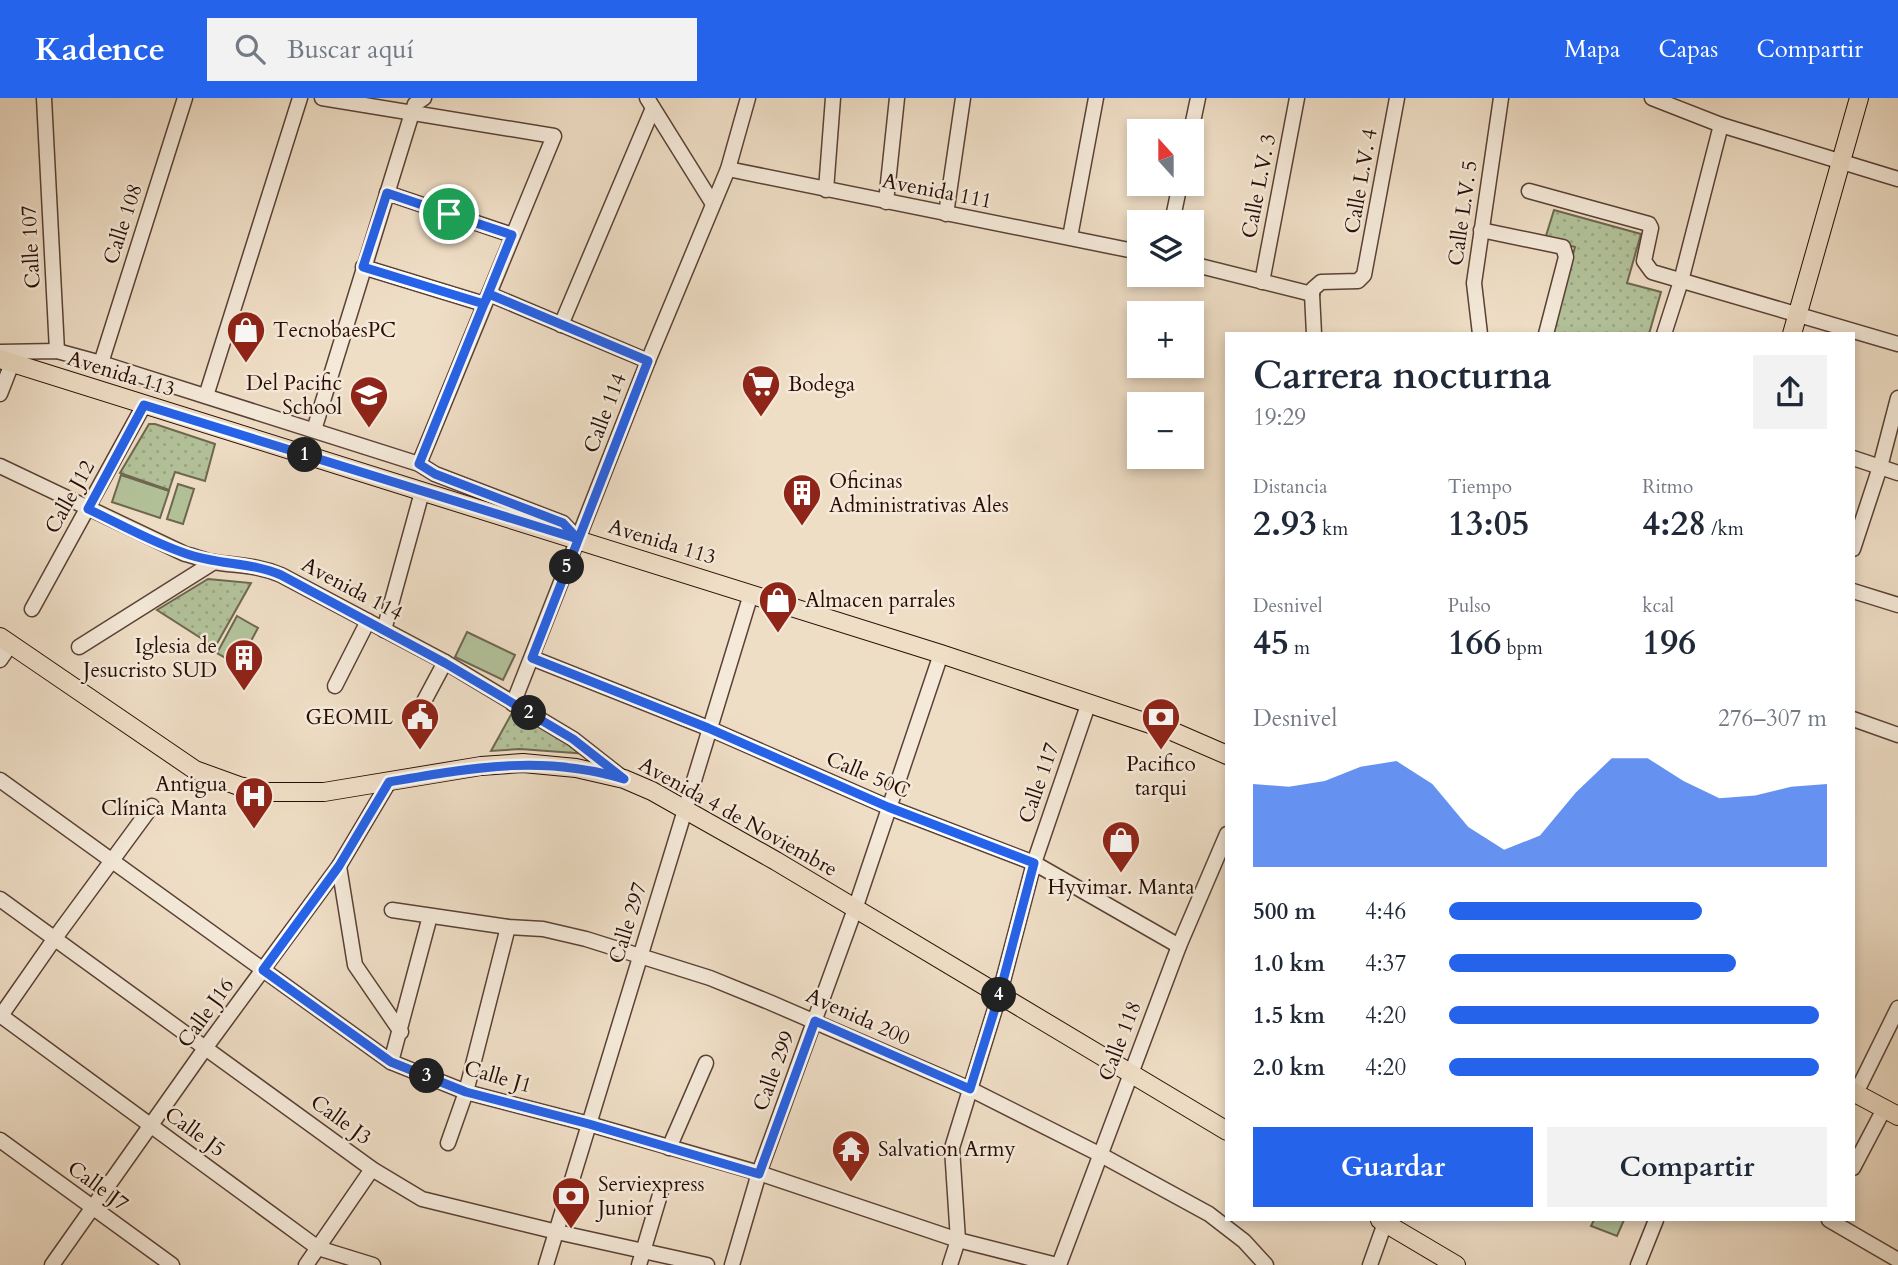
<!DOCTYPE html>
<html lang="es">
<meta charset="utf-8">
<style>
:root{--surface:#fff;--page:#f2f2f3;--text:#1f2937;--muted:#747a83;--accent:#2563eb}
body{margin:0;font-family:Cardo,serif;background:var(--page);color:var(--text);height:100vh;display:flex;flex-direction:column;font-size:26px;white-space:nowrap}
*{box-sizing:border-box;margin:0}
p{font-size:23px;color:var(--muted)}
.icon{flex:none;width:38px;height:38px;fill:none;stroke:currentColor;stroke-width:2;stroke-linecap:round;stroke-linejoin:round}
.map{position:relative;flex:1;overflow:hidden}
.details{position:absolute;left:1225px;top:234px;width:630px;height:889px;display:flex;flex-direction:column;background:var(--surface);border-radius:0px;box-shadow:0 4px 10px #0003}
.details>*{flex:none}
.needle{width:46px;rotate:339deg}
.tools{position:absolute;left:1127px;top:21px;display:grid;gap:14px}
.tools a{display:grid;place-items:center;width:77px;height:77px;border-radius:0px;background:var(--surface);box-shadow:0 4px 10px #0003;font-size:35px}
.pin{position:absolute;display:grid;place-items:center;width:60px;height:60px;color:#fff;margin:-30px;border:4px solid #fff;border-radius:50%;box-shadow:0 2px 7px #0007}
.km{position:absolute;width:35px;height:35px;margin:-18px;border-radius:50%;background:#222;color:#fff;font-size:19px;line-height:35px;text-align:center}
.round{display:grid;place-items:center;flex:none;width:74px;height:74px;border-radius:0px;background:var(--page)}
.headline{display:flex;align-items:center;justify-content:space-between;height:119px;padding:0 28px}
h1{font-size:38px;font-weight:700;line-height:52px}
.stats{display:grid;grid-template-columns:repeat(3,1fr);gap:10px;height:119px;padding:7px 28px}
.stats div{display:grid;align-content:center}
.stats b{font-size:35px;font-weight:700}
.stats small{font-size:19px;font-weight:400}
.stats p{font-size:19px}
.chart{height:196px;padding:14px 28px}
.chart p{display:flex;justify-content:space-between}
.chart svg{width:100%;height:126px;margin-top:7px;fill:var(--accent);opacity:.7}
.primary-button{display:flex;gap:14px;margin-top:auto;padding:14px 28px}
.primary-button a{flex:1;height:80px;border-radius:0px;background:var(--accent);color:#fff;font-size:28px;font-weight:700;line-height:80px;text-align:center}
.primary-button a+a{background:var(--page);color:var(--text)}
ul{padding:0 28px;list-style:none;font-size:23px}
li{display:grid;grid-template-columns:112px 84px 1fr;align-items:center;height:52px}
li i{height:18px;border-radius:9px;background:var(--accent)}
header{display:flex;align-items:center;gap:42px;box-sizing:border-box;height:98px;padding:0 35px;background:var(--accent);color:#fff}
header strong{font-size:33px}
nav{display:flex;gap:38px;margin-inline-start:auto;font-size:24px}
.search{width:490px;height:63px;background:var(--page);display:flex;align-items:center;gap:18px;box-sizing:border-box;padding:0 24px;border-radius:0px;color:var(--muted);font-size:26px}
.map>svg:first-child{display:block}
.green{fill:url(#green-dots);stroke:#6e6850;stroke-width:2}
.pitch{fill:#b3c29a;stroke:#6e6850;stroke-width:2}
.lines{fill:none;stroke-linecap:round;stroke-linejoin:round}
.minor-casing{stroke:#5a4135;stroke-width:17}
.major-casing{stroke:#280d05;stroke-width:20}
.minor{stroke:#f5eada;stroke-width:14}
.major{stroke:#efdec6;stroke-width:18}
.route-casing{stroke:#fff;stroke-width:14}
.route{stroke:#2563eb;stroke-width:9}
.labels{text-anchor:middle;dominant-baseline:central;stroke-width:5;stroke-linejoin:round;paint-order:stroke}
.street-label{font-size:21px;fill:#280d05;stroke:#f5eada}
.poi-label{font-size:21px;fill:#280d05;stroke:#f5eada;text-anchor:start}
</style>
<header>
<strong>Kadence</strong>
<div class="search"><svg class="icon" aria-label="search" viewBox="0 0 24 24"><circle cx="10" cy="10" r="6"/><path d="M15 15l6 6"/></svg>Buscar aquí</div>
<nav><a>Mapa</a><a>Capas</a><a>Compartir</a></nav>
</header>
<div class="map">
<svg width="1898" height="1167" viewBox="0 0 1898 1167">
<defs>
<pattern id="green-dots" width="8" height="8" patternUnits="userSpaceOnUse" patternTransform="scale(1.75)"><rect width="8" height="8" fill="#b3c29a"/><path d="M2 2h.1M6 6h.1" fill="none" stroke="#9aa683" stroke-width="1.8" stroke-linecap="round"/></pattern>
</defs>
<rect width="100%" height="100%" fill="#efdec6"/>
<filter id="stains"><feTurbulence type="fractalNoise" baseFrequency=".00286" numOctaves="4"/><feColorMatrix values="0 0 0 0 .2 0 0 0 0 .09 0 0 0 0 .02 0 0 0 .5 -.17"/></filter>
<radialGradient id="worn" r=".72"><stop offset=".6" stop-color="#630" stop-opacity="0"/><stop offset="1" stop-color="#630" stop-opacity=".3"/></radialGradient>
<g class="green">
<path d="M 1554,112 L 1641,136 L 1627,185 L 1661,194 L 1649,236 L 1551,236 L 1575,149 L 1545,141 Z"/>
<path d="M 149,326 L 155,326 L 215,346 L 205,383 L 175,374 L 169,392 L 120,375 Z"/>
<path d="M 208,481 L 251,485 L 215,549 L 157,512 Z"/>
<path d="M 513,613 L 588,656 L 520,651 L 491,653 Z"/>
</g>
<g class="pitch">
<path d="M 121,377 L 169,393 L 160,420 L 112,404 Z"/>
<path d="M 178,386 L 194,391 L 183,426 L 167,421 Z"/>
<path d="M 237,518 L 258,530 L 238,567 L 217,555 Z"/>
<path d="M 467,534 L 515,557 L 503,582 L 455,559 Z"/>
<path d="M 1594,1122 L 1624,1122 L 1617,1138 L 1591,1128 Z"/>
</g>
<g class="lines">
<g class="minor-casing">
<g id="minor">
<path d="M 44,0 L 57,253"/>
<path d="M 322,0 L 554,38 L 419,366"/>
<path d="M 647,0 L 713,106"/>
<path d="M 1652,0 L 1721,27 L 1898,81"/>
<path d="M 1191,33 L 1198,0"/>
<path d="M 728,71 L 1139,154"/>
<path d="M 826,92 L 833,0"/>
<path d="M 1529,93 L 1649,126 L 1651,130 L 1644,163 L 1652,174 L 1898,246"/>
<path d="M 387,95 L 512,137"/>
<path d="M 886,104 L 897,0"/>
<path d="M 946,116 L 963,0"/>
<path d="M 1172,124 L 1180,86"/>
<path d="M 1481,132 L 1563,149 L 1566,159 L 1546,236"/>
<path d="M 1070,139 L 1096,0"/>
<path d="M 1192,166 L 1312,196"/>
<path d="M 363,169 L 484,206"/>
<path d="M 1262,184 L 1297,0"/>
<path d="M 489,196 L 648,263"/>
<path d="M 1312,196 L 1313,191 L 1321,184 L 1358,183 L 1364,177 L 1397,0"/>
<path d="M 1312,196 L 1314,236"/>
<path d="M 561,227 L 653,10"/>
<path d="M 1480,236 L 1474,185 L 1501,0"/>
<path d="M 1664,236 L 1681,183 L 1721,27"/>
<path d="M 0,254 L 57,253 L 101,265 L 419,366 L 435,376 L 563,425 L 578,441"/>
<path d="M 101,265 L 185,0"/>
<path d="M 0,296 L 16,255"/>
<path d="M 206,298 L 300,0"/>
<path d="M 314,332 L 412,15 L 415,6 L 424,0"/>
<path d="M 1853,360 L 1898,375"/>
<path d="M 0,368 L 185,456 C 194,458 204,462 213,464 C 239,468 257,467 281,477 L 445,564 L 573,641 L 624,681"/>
<path d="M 1853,451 L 1880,369 L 1898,300"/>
<path d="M 1853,493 L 1898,507"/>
<path d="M 32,511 L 144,307"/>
<path d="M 384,532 L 422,394"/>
<path d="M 79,549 L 214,464"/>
<path d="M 532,560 L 708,630 L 888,709 L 1034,765 L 1179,848"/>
<path d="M 0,562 L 11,546"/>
<path d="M 335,588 L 368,523"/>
<path d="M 513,606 L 648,263 L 728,71 L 748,0"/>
<path d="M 1853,621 L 1898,637"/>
<path d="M 414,622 L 445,564"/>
<path d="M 0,682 L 391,964 L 466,994 L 589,1026 L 759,1075 L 958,1142 L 1057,1167"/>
<path d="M 339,768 L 355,867 L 401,934"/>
<path d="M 0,801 L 372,1071 L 422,1101 L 557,1134 L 707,1167"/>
<path d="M 392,812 L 508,829 L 543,831 L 586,841 L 710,880 L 769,904 L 970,991 L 1101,1057 L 1209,1116 L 1244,1143 L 1266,1167"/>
<path d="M 0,917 L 318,1150 L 373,1167"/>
<path d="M 0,919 L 55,840 L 152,708"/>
<path d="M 391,964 L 430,818"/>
<path d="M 1856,995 L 1898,910"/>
<path d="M 0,1042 L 172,1167"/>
<path d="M 448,1045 L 466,994 L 508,829"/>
<path d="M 669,1050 L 706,965"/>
<path d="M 1853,1070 L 1884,1011"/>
<path d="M 1829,1122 L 1898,1162"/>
<path d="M 52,1167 L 206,949 L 339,768 L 389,684"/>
<path d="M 306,1167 L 372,1071"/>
<path d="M 546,1167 L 751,496"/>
<path d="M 639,1167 L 662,1090"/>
<path d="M 732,1167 L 759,1075 L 855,811 L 941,556"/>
<path d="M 950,1167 L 958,1142 L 952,1050 L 999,898 L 1034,765 L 1088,607"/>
<path d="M 1059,1167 L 1179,848 L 1227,736"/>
<path d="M 1370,1167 L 1386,1122"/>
<path d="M 1638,1167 L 1656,1122"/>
</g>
</g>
<g class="major-casing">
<g id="major">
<path d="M 1792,236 L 1859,0"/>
<path d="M 0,261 L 941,556 L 1174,634 L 1227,657"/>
<path d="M 0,539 L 195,672 L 239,688 L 268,694 L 324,694 L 481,668 L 523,665 L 576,670 L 624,681 L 652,693 L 776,763 L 1227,1033"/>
<path d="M 1853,994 L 1898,1018"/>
<path d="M 1380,1122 L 1456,1167"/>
</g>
</g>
<use href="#minor" class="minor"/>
<use href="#major" class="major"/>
</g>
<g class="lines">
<g class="route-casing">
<path id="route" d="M 449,116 L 512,137 L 419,366 L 435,376 L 563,425 L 578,441 L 144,307 L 88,411 C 120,426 153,445 187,456 C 218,467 251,464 281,477 L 445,565 L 573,641 L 624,681 C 542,656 471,670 389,684 L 339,768 L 263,872 L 391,964 L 466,994 L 589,1026 L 759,1076 L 815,923 L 970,991 L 999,898 L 1034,765 L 888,709 L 708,630 L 532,560 L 648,263 L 489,196 L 484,206 L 363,169 L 387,95 L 449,116"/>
</g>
<use href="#route" class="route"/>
</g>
<defs>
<g id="shop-pin" transform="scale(2.0125)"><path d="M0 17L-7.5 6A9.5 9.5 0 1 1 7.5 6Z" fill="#8f2418" stroke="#f5eada"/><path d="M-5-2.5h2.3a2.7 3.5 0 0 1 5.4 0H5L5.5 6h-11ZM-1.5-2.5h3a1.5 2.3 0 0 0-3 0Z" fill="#fff"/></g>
<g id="supermarket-pin" transform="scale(2.0125)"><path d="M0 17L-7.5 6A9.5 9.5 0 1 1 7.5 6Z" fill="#8f2418" stroke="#f5eada"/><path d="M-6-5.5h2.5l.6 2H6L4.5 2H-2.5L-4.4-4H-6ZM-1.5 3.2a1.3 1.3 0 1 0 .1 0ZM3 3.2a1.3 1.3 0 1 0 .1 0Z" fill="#fff"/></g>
<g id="university-pin" transform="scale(2.0125)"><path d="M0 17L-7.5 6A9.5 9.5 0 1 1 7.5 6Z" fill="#8f2418" stroke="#f5eada"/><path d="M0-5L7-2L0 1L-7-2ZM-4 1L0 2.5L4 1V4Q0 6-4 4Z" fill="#fff"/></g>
<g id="building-pin" transform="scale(2.0125)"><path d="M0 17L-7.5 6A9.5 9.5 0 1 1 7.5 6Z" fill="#8f2418" stroke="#f5eada"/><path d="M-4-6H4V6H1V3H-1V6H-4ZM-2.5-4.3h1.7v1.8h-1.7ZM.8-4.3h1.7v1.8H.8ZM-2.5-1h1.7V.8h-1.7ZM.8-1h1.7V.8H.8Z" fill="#fff"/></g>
<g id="civic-pin" transform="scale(2.0125)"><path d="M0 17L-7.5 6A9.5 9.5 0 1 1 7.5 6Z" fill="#8f2418" stroke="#f5eada"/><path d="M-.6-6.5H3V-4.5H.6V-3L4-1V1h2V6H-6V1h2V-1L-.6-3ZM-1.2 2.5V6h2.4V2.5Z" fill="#fff"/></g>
<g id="bank-pin" transform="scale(2.0125)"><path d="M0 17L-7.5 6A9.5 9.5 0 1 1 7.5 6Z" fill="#8f2418" stroke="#f5eada"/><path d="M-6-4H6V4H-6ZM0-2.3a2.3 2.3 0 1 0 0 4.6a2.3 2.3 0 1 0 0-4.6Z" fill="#fff"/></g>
<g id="hospital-pin" transform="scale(2.0125)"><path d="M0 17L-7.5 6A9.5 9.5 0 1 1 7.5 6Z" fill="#8f2418" stroke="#f5eada"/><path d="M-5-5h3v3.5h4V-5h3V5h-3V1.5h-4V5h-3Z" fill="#fff"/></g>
<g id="temple-pin" transform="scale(2.0125)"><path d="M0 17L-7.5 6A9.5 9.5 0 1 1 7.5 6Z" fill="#8f2418" stroke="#f5eada"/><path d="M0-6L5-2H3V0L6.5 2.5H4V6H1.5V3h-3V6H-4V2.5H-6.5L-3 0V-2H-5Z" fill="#fff"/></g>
</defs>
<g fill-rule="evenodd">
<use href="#shop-pin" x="246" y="232"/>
<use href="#supermarket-pin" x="761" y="286"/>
<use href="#university-pin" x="369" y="297"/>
<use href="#building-pin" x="802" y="395"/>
<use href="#shop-pin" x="778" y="502"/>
<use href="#building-pin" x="244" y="560"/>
<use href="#civic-pin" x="420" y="619"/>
<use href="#bank-pin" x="1161" y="619"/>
<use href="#hospital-pin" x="254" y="698"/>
<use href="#shop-pin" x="1121" y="742"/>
<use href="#temple-pin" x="851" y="1051"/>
<use href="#bank-pin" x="571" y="1098"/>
</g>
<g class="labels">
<g class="street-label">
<text transform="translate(1361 83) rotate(-80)">Calle L.V. 4</text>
<text transform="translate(1259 88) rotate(-79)">Calle L.V. 3</text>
<text transform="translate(937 93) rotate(11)">Avenida 111</text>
<text transform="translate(1463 115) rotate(-82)">Calle L.V. 5</text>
<text transform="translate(123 126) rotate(-72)">Calle 108</text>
<text transform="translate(31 149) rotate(-93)">Calle 107</text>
<text transform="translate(121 276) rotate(17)">Avenida 113</text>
<text transform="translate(605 315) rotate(-69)">Calle 114</text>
<text transform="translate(70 399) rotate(-61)">Calle J12</text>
<text transform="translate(662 444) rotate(17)">Avenida 113</text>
<text transform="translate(352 491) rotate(28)">Avenida 114</text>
<text transform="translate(868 677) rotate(23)">Calle 50C</text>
<text transform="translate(1039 685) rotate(-71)">Calle 117</text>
<text transform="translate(738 719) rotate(29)">Avenida 4 de Noviembre</text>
<text transform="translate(628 825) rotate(-73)">Calle 297</text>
<text transform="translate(206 915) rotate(-54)">Calle J16</text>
<text transform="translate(858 919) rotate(24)">Avenida 200</text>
<text transform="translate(1120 943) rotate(-69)">Calle 118</text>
<text transform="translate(774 973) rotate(-70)">Calle 299</text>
<text transform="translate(498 979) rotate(16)">Calle J1</text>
<text transform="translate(341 1022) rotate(36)">Calle J3</text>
<text transform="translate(195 1034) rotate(36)">Calle J5</text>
<text transform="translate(98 1088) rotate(36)">Calle J7</text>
</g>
<g class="poi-label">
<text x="273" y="232">TecnobaesPC</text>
<text x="342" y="285" text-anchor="end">Del Pacific<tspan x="342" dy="24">School</tspan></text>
<text x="788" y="286">Bodega</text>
<text x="829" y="383">Oficinas<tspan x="829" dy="24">Administrativas Ales</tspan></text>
<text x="805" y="502">Almacen parrales</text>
<text x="217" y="548" text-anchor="end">Iglesia de<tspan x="217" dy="24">Jesucristo SUD</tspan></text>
<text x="393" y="619" text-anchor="end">GEOMIL</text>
<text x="1161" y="666" text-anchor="middle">Pacifico<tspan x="1161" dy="24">tarqui</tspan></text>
<text x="227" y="686" text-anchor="end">Antigua<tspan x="227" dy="24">Clínica Manta</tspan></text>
<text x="1121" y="789" text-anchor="middle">Hyvimar. Manta</text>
<text x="878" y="1051">Salvation Army</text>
<text x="598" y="1086">Serviexpress<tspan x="598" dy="24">Junior</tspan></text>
</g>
</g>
<rect width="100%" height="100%" filter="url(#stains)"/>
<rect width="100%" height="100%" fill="url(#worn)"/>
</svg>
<div class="tools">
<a><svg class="needle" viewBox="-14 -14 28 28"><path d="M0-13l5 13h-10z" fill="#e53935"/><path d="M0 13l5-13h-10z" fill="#747a83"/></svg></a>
<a><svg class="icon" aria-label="layers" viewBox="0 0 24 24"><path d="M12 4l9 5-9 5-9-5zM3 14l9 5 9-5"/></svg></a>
<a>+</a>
<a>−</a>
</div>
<div class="pin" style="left:449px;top:116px;background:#1e9e55"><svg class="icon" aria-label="arrive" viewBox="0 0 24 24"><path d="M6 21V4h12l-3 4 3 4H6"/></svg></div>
<b class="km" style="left:305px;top:357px">1</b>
<b class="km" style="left:529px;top:615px">2</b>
<b class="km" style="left:427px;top:978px">3</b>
<b class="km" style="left:999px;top:897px">4</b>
<b class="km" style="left:567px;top:469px">5</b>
<section class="details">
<div class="headline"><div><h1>Carrera nocturna</h1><p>19:29</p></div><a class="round"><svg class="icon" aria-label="share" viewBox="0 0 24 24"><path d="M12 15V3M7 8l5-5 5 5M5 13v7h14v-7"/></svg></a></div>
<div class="stats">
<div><p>Distancia</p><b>2.93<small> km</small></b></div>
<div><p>Tiempo</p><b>13:05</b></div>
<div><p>Ritmo</p><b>4:28<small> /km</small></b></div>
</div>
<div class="stats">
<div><p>Desnivel</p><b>45<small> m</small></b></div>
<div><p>Pulso</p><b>166<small> bpm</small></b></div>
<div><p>kcal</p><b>196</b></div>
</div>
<div class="chart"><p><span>Desnivel</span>276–307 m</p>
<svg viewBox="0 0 160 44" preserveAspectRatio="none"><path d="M0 44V15L10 16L20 14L30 9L40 7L50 15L60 30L70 38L80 33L90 18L100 6L110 6L120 14L130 20L140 19L150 16L160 15V44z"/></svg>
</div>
<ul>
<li><b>500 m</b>4:46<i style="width:67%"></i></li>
<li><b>1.0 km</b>4:37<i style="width:76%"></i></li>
<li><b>1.5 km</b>4:20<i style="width:98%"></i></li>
<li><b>2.0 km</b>4:20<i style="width:98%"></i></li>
</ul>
<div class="primary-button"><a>Guardar</a><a>Compartir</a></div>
</section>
</div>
